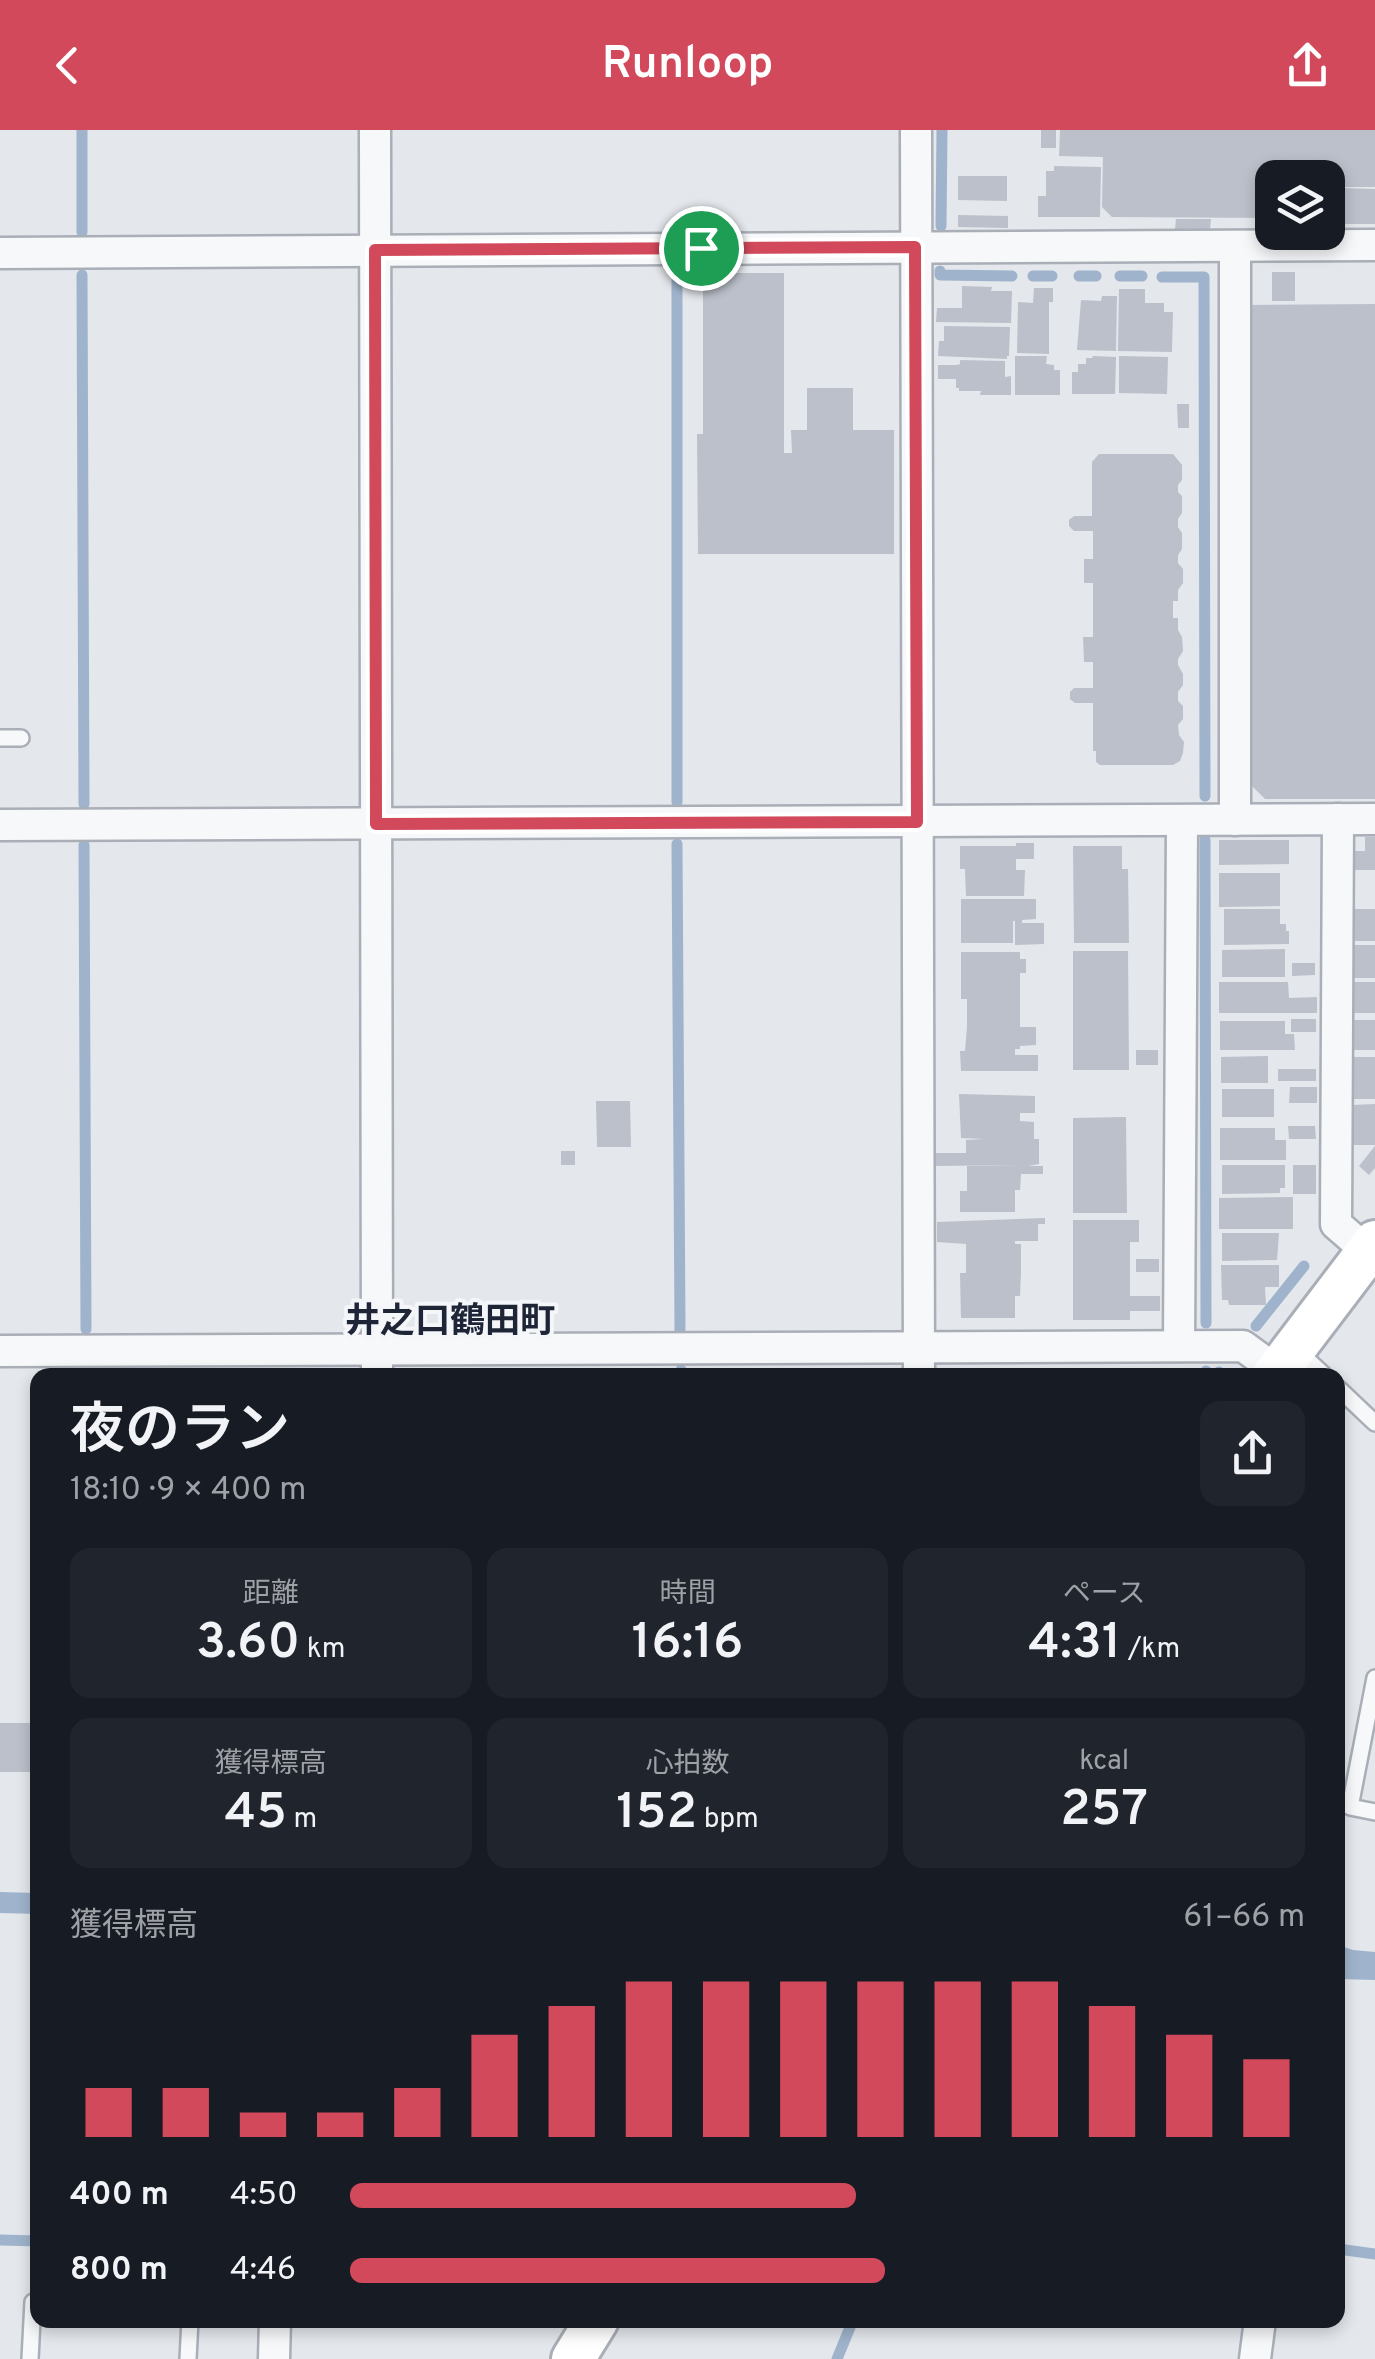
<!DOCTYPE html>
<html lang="ja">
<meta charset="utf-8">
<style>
:root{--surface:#171b24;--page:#20242c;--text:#f1f3f6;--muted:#9ea1a6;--accent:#d1495b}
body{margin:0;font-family:Overpass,"Noto Sans JP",sans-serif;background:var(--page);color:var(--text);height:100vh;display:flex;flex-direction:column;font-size:38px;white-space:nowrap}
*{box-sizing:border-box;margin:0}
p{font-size:32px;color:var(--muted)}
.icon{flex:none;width:55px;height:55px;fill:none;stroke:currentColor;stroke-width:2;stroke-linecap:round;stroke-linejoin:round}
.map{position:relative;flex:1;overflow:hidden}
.details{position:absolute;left:30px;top:1238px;width:1315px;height:960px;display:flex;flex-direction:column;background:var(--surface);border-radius:20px;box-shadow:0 5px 15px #0003}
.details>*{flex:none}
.buttons{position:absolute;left:1255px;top:30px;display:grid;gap:20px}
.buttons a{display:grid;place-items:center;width:90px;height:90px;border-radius:20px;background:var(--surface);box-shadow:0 5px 15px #0003;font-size:50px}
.pin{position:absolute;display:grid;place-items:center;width:85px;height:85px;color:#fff;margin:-42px;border:5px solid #fff;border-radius:50%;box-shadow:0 2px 10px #0007}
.round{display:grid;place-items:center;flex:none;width:105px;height:105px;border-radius:20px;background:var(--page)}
.overview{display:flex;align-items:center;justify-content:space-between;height:170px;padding:0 40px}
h1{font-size:55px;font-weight:600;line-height:75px}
.metrics{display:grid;grid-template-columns:repeat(3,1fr);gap:15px;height:170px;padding:10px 40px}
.metrics div{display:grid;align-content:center;border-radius:20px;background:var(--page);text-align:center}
.metrics b{font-size:50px;font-weight:600}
.metrics small{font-size:28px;font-weight:400}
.metrics p{font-size:28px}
.chart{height:280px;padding:20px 40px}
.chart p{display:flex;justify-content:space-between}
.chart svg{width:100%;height:180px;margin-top:10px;stroke:var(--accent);stroke-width:6}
ul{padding:0 40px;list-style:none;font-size:32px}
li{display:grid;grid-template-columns:160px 120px 1fr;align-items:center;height:75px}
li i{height:25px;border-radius:12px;background:var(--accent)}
header{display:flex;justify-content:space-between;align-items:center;height:130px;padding:0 40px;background:var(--accent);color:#fff;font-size:45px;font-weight:600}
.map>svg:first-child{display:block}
.water{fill:#9fb4cc}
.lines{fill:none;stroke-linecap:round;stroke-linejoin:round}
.stream{stroke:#9fb4cc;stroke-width:11}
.building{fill:#bbc0ca}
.service-casing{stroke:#a9aeb7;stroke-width:20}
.minor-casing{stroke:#a9aeb7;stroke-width:35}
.secondary-casing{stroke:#a9aeb7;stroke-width:48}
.service{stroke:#f7f8fa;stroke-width:15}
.minor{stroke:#f7f8fa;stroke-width:30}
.secondary{stroke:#fff;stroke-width:42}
.route-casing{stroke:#fff;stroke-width:20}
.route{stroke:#d1495b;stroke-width:12}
.labels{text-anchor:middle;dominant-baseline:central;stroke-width:8;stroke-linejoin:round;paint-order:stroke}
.quarter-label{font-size:35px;font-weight:bold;fill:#1d2536;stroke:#f4f6f9}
</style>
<header><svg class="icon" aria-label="back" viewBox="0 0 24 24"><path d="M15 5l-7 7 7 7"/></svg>Runloop<svg class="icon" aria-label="share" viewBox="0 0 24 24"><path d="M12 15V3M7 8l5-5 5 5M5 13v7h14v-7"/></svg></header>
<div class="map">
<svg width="1375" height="2229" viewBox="0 0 1375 2229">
<rect width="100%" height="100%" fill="#e4e7ec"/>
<g class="water">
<path d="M 0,1762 L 37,1763 L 37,1784 L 0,1783 Z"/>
<path d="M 1338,1815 L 1353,1820 L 1375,1822 L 1375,1850 L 1338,1849 Z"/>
</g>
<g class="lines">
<g class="stream">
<path d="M 82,0 L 82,102"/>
<path d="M 941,96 L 942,0"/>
<path d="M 940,141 L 940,145 L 1012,146"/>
<path d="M 82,145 L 84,674"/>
<path d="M 677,145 L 677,672"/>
<path d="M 1033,146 L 1052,146"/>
<path d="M 1079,146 L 1096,146"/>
<path d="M 1120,146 L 1142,146"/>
<path d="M 1162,147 L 1204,147 L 1205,666"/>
<path d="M 1205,710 L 1206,1193"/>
<path d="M 677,714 L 680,1200"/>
<path d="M 84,715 L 86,1199"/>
<path d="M 1256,1196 L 1304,1136"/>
<path d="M 86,1240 L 86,1245"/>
<path d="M 681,1240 L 681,1245"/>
<path d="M 1206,1245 L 1206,1241"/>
<path d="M 1215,1245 L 1219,1242"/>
<path d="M 0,2110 L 38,2111"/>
<path d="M 1338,2119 L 1375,2124"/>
<path d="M 837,2229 L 853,2190"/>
</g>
</g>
<g class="building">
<rect x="1041" y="0" width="15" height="18"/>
<path d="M 1060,0 L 1375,0 L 1375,57 L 1339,57 L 1339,99 L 1328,99 L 1328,48 L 1272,48 L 1272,88 L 1112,87 L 1102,77 L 1103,27 L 1059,26 Z"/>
<path d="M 1054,36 L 1101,37 L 1100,87 L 1038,87 L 1038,66 L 1046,66 L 1046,41 L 1054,41 Z"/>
<path d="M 958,46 L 1007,46 L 1007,71 L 958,70 Z"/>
<path d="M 1342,58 L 1375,59 L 1375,94 L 1341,94 Z"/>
<path d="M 958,85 L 1008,86 L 1008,98 L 958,97 Z"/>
<path d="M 1176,89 L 1211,89 L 1210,99 L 1175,99 Z"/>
<rect x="1272" y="142" width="23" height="29"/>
<path d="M 703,143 L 784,143 L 784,323 L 792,323 L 791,300 L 807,300 L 807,258 L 853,258 L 853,300 L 894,300 L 894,424 L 698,424 L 697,304 L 703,304 Z"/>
<path d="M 962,156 L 992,157 L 991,161 L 1012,161 L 1011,193 L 936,192 L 937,178 L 962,178 Z"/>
<path d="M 1034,158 L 1053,158 L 1053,172 L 1049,172 L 1049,224 L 1017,223 L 1018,172 L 1033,173 Z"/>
<path d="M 1119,159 L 1145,159 L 1145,173 L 1164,173 L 1164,182 L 1173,182 L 1172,222 L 1118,221 Z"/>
<path d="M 1102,166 L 1117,166 L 1116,221 L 1077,220 L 1081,170 L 1101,171 Z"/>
<path d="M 1375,174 L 1375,669 L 1265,669 L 1249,653 L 1248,175 Z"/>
<path d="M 944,196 L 1010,197 L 1009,226 L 1007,226 L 1007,229 L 938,226 L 939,211 L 944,211 Z"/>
<path d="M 1015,226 L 1047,226 L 1046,234 L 1054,235 L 1054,240 L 1060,240 L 1060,265 L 1015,265 Z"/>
<path d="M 1093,226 L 1116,227 L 1115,264 L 1072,264 L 1072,242 L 1078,242 L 1078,234 L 1086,234 L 1086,228 L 1092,228 Z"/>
<path d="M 1119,226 L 1168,227 L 1167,264 L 1119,263 Z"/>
<path d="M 960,230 L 1005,231 L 1005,247 L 1011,246 L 1011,265 L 980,265 L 981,261 L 959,261 L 959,258 L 956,258 L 956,249 L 938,249 L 938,235 L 957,235 L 960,234 Z"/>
<path d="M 1177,274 L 1189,274 L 1189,298 L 1178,298 Z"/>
<path d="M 1099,324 L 1173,324 L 1182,335 L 1182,350 L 1178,355 L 1178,362 L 1182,366 L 1182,383 L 1178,389 L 1178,397 L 1182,403 L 1182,419 L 1178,425 L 1178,433 L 1183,439 L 1183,453 L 1178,460 L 1178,471 L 1173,471 L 1173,488 L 1178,488 L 1178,500 L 1182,507 L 1183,521 L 1178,529 L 1178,535 L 1183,544 L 1183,555 L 1178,562 L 1178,571 L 1183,576 L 1183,589 L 1178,595 L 1179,605 L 1184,612 L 1183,623 L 1180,631 L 1173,635 L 1100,635 L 1096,632 L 1096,621 L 1093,621 L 1093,573 L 1075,573 L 1070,569 L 1070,562 L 1074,558 L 1093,558 L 1093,532 L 1084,532 L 1083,507 L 1093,507 L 1093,453 L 1084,453 L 1084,429 L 1093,429 L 1093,401 L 1074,401 L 1069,396 L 1069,390 L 1074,386 L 1092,386 L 1092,332 Z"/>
<path d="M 1365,707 L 1375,707 L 1375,740 L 1351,740 L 1351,721 L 1365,721 Z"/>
<path d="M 1219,710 L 1289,710 L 1289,734 L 1219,735 Z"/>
<path d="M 1016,713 L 1034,713 L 1034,729 L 1016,729 L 1016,740 L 1025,740 L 1024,766 L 966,766 L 965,739 L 960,739 L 960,716 L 1016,716 Z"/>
<path d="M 1073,716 L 1122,716 L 1122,739 L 1128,739 L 1129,813 L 1074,813 Z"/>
<path d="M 1219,743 L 1280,743 L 1280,776 L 1219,777 Z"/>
<path d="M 961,769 L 1036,769 L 1036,789 L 1022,790 L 1022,793 L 1044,793 L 1044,814 L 1015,815 L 1015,791 L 1013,791 L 1013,813 L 961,813 Z"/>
<path d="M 1224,779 L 1280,779 L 1280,794 L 1286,794 L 1286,801 L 1289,801 L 1289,814 L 1224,815 Z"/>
<path d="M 1354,779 L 1375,779 L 1375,811 L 1355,811 Z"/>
<rect x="1353" y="815" width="22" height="33"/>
<path d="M 1285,819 L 1285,847 L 1222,847 L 1222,820 Z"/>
<path d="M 1073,821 L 1128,821 L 1129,940 L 1073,940 Z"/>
<path d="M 961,822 L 1020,822 L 1020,829 L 1026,829 L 1026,843 L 1020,843 L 1020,897 L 1036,897 L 1036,915 L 1020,916 L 1020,919 L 1015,919 L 1015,925 L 1038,925 L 1038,941 L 961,941 L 960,921 L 965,921 L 967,897 L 967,869 L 961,869 Z"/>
<path d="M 1292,833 L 1315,833 L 1315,845 L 1292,846 Z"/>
<path d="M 1219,852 L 1288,852 L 1289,868 L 1317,867 L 1317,883 L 1219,883 Z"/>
<rect x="1353" y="852" width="22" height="31"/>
<rect x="1291" y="889" width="25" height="13"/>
<rect x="1354" y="890" width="21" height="30"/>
<path d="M 1220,891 L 1285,891 L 1285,904 L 1294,904 L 1295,920 L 1220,920 Z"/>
<rect x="1136" y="920" width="22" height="15"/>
<path d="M 1268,926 L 1268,953 L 1221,953 L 1221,927 Z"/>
<rect x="1353" y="927" width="22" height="42"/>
<rect x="1278" y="939" width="38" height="12"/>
<path d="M 1290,957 L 1317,957 L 1317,973 L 1289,973 Z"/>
<rect x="1222" y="959" width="52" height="28"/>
<path d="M 959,964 L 1035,966 L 1035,983 L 1020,983 L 1020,991 L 1034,992 L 1034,1009 L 1039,1009 L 1039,1034 L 1028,1036 L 1043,1036 L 1043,1044 L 1021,1044 L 1020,1060 L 1015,1060 L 1015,1082 L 960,1082 L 960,1061 L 967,1061 L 967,1036 L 1021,1035 L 936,1036 L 936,1023 L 966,1023 L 966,1010 L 984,1009 L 961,1008 Z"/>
<path d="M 596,971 L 630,971 L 631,1017 L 597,1017 Z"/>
<path d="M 1375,974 L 1375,1015 L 1352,1015 L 1352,975 Z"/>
<path d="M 1126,987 L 1127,1083 L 1073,1083 L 1073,988 Z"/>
<path d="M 1288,996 L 1315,996 L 1316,1009 L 1289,1009 Z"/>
<path d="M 1220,998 L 1275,998 L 1275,1010 L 1286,1010 L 1286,1030 L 1220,1030 Z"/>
<path d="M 1375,1016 L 1375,1038 L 1369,1045 L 1359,1036 Z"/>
<rect x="561" y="1021" width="14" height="14"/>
<path d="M 1222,1035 L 1285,1035 L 1285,1058 L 1280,1058 L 1280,1063 L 1222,1064 Z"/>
<rect x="1293" y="1035" width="23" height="29"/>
<path d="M 1293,1067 L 1293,1099 L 1219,1099 L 1219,1068 Z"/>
<path d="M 1045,1088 L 1045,1094 L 1038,1094 L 1038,1111 L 1015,1111 L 1015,1114 L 1021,1114 L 1021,1142 L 1020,1166 L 1015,1166 L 1015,1188 L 961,1188 L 960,1143 L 966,1143 L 966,1114 L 937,1112 L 937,1092 Z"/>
<path d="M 1073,1090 L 1139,1090 L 1139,1112 L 1130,1112 L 1130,1166 L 1160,1166 L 1160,1181 L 1130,1181 L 1130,1190 L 1073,1190 Z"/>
<path d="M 1222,1103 L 1279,1103 L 1277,1130 L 1222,1131 Z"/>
<rect x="1136" y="1129" width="23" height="13"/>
<path d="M 1221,1135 L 1279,1135 L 1279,1157 L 1265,1157 L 1266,1175 L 1229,1175 L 1228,1170 L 1222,1170 Z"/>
<rect x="950" y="1240" width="32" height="5"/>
<path d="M 0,1593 L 32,1593 L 33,1642 L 0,1642 Z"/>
</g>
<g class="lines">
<g class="service-casing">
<g id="service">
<path d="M 0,608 L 21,608"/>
<path d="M 1297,1220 L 1324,1245"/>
<path d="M 1338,1258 L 1375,1293"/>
<path d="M 1375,1548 L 1350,1677 L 1375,1682"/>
<path d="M 30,2229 L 33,2172"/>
<path d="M 188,2229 L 190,2190"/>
</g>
</g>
<g class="minor-casing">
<g id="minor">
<path d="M 375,0 L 377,1245"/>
<path d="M 916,0 L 919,1245"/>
<path d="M 0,123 L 1375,115"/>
<path d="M 1338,689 L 1336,1094 L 1367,1121"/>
<path d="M 1235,690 L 1235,116"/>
<path d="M 0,695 L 1375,689"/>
<path d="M 1179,1216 L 1182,691"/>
<path d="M 0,1221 L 1243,1216 L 1277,1241"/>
<path d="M 274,2229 L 275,2190"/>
<path d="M 1255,2229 L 1260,2190"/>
</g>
</g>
<g class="secondary-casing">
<g id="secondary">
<path d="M 1274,1245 L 1375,1112"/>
<path d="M 573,2229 L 597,2190"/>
</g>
</g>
<use href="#service" class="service"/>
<use href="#minor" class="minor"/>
<use href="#secondary" class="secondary"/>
</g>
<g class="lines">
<g class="route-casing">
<path id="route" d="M 915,117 L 917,692 L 376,694 L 375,120 Z"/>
</g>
<use href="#route" class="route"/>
</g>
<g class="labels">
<g class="quarter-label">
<text x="450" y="1193">井之口鶴田町</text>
</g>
</g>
</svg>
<div class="buttons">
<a><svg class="icon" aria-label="layers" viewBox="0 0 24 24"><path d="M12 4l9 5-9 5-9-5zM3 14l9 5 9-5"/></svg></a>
</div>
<div class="pin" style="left:701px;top:118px;background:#1e9e55"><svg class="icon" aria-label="arrive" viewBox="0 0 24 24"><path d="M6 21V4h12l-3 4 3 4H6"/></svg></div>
<section class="details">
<div class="overview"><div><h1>夜のラン</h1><p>18:10 · 9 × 400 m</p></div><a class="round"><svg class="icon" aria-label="share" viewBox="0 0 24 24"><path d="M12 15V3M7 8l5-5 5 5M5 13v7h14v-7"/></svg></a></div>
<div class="metrics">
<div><p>距離</p><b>3.60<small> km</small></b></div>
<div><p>時間</p><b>16:16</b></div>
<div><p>ペース</p><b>4:31<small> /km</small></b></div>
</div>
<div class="metrics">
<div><p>獲得標高</p><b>45<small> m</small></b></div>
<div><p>心拍数</p><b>152<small> bpm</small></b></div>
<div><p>kcal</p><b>257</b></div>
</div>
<div class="chart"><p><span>獲得標高</span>61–66 m</p>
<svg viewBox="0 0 160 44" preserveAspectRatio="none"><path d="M5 44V32M15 44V32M25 44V38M35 44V38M45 44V32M55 44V19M65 44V12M75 44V6M85 44V6M95 44V6M105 44V6M115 44V6M125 44V6M135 44V12M145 44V19M155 44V25"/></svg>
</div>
<ul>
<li><b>400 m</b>4:50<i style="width:53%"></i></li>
<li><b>800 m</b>4:46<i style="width:56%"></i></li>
</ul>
</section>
</div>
